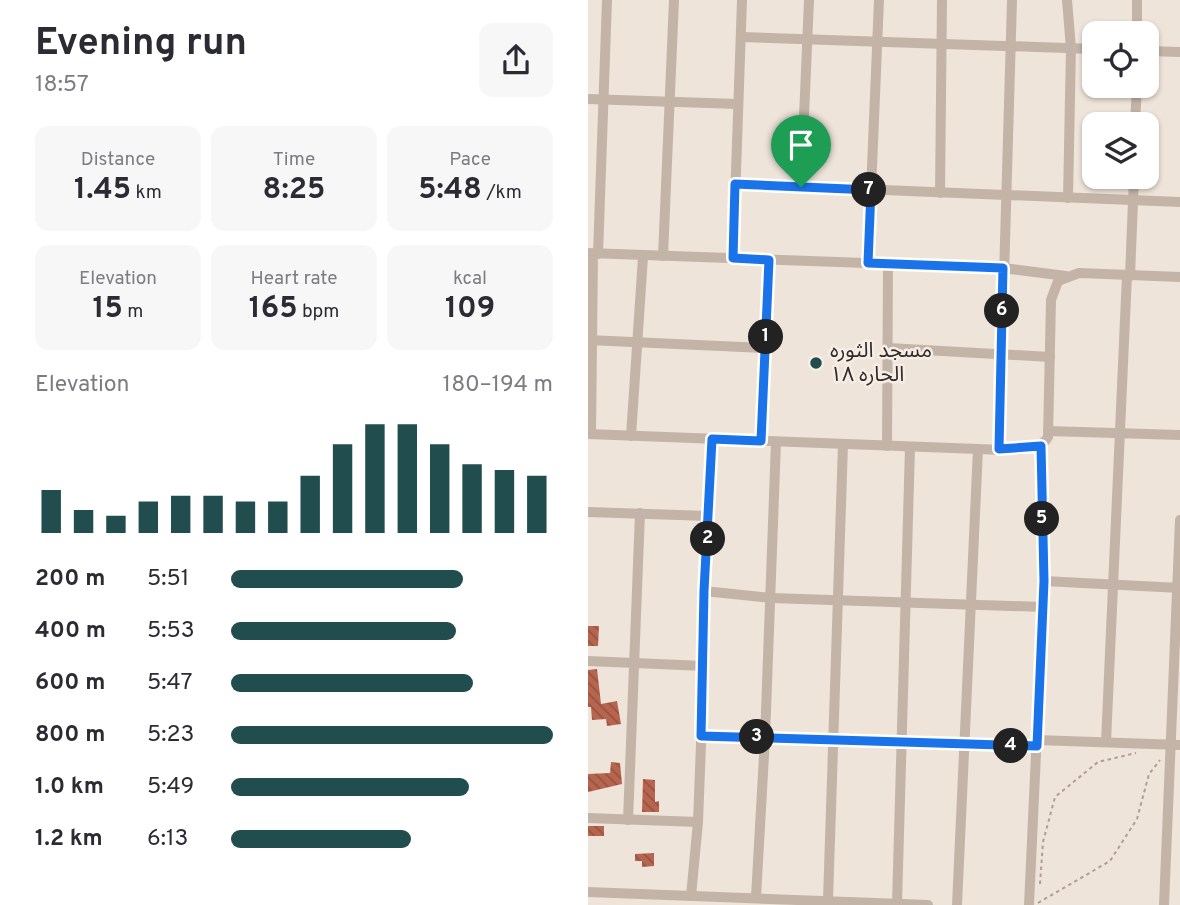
<!DOCTYPE html>
<meta charset="utf-8">
<style>
:root{--surface:#fff;--page:#f7f7f7;--text:#2b2b33;--muted:#7c7c81;--accent:#224d4e}
body{margin:0;font-family:Overpass,"Noto Sans Arabic",sans-serif;background:var(--page);color:var(--text);height:100vh;display:flex;flex-direction:column;font-size:26px;white-space:nowrap}
*{box-sizing:border-box;margin:0}
p{font-size:23px;color:var(--muted)}
.icon{flex:none;width:38px;height:38px;fill:none;stroke:currentColor;stroke-width:2;stroke-linecap:round;stroke-linejoin:round}
.map{position:relative;flex:1;overflow:hidden}
.panel{display:flex;flex-direction:column;background:var(--surface);width:588px}
.panel>*{flex:none}
.buttons{position:absolute;left:494px;top:21px;display:grid;gap:14px}
.buttons a{display:grid;place-items:center;width:77px;height:77px;border-radius:14px;background:var(--surface);box-shadow:0 2px 5px #0004;font-size:35px}
.pin{position:absolute;display:grid;place-items:center;width:60px;height:60px;color:#fff;margin:-72px -30px;border-radius:50% 50% 50% 0;rotate:-45deg;box-shadow:0 0 7px #0007}
.pin .icon{rotate:45deg}
.km{position:absolute;width:35px;height:35px;margin:-18px;border-radius:50%;background:#222;color:#fff;font-size:19px;line-height:35px;text-align:center}
.round{display:grid;place-items:center;flex:none;width:74px;height:74px;border-radius:14px;background:var(--page)}
.summary{display:flex;align-items:center;justify-content:space-between;height:119px;padding:0 35px}
h1{font-size:38px;font-weight:700;line-height:52px}
.stats{display:grid;grid-template-columns:repeat(3,1fr);gap:10px;height:119px;padding:7px 35px}
.stats div{display:grid;align-content:center;border-radius:14px;background:var(--page);text-align:center}
.stats b{font-size:30px;font-weight:700}
.stats small{font-size:19px;font-weight:400}
.stats p{font-size:19px}
.chart{height:196px;padding:14px 35px}
.chart p{display:flex;justify-content:space-between}
.chart svg{width:100%;height:126px;margin-top:7px;stroke:var(--accent);stroke-width:6}
ul{padding:0 35px;list-style:none;font-size:23px}
li{display:grid;grid-template-columns:112px 84px 1fr;align-items:center;height:52px}
li i{height:18px;border-radius:9px;background:var(--accent)}
main{display:flex;flex:1;min-height:0}
.map>svg:first-child{display:block}
.building{fill:url(#building-back-hatch)}
.lines{fill:none;stroke-linecap:round;stroke-linejoin:round}
.path{stroke:#b09e92;stroke-width:2;stroke-dasharray:3.5 3.5;stroke-linecap:butt}
.minor{stroke:#c4b4a8;stroke-width:10}
.route-casing{stroke:#fff;stroke-width:14}
.route{stroke:#1a73e8;stroke-width:9}
.poi-dot{fill:#224d4e;stroke:#f6eee6;stroke-width:2.5}
.labels{text-anchor:middle;dominant-baseline:central;stroke-width:5;stroke-linejoin:round;paint-order:stroke}
.poi-label{font-size:21px;fill:#322a27;stroke:#f6eee6;text-anchor:start}
</style>
<main>
<section class="panel">
<div class="summary"><div><h1>Evening run</h1><p>18:57</p></div><a class="round"><svg class="icon" aria-label="share" viewBox="0 0 24 24"><path d="M12 15V3M7 8l5-5 5 5M5 13v7h14v-7"/></svg></a></div>
<div class="stats">
<div><p>Distance</p><b>1.45<small> km</small></b></div>
<div><p>Time</p><b>8:25</b></div>
<div><p>Pace</p><b>5:48<small> /km</small></b></div>
</div>
<div class="stats">
<div><p>Elevation</p><b>15<small> m</small></b></div>
<div><p>Heart rate</p><b>165<small> bpm</small></b></div>
<div><p>kcal</p><b>109</b></div>
</div>
<div class="chart"><p><span>Elevation</span>180–194 m</p>
<svg viewBox="0 0 160 44" preserveAspectRatio="none"><path d="M5 44V29M15 44V36M25 44V38M35 44V33M45 44V31M55 44V31M65 44V33M75 44V33M85 44V24M95 44V13M105 44V6M115 44V6M125 44V13M135 44V20M145 44V22M155 44V24"/></svg>
</div>
<ul>
<li><b>200 m</b>5:51<i style="width:72%"></i></li>
<li><b>400 m</b>5:53<i style="width:70%"></i></li>
<li><b>600 m</b>5:47<i style="width:75%"></i></li>
<li><b>800 m</b>5:23<i style="width:100%"></i></li>
<li><b>1.0 km</b>5:49<i style="width:74%"></i></li>
<li><b>1.2 km</b>6:13<i style="width:56%"></i></li>
</ul>
</section>
<div class="map">
<svg width="592" height="905" viewBox="0 0 592 905">
<defs>
<pattern id="building-back-hatch" width="6" height="6" patternUnits="userSpaceOnUse" patternTransform="scale(1.75)"><rect width="6" height="6" fill="#b7654f"/><path d="M-1 5l2 2M0 0l6 6M5-1l2 2" fill="none" stroke="#955342"/></pattern>
</defs>
<rect width="100%" height="100%" fill="#eee4da"/>
<g class="building">
<path d="M 0,626 L 11,626 L 10,646 L 0,646 Z"/>
<path d="M 9,669 L 13,704 L 29,701 L 33,724 L 19,726 L 18,719 L 4,720 L 3,707 L 0,707 L 0,670 Z"/>
<path d="M 23,762 L 32,763 L 34,784 L 0,792 L 0,774 L 22,773 Z"/>
<path d="M 55,779 L 67,780 L 67,802 L 71,801 L 71,812 L 54,812 Z"/>
<rect x="0" y="826" width="16" height="10"/>
<path d="M 66,853 L 66,866 L 54,867 L 54,861 L 47,861 L 47,854 Z"/>
</g>
<g class="lines">
<g class="path">
<path d="M 452,884 L 455,842 L 467,797 L 510,762 L 548,753"/>
<path d="M 450,903 L 522,861 L 549,819 L 561,774 L 572,760"/>
</g>
<g class="minor">
<path d="M 479,0 L 483,48 L 480,198"/>
<path d="M 549,0 L 549,33"/>
<path d="M 153,37 L 506,49"/>
<path d="M 558,51 L 592,52"/>
<path d="M 0,99 L 150,104"/>
<path d="M 547,124 L 549,86"/>
<path d="M 147,184 L 592,202"/>
<path d="M 213,187 L 221,0"/>
<path d="M 352,193 L 354,0"/>
<path d="M 0,253 L 415,268 L 478,276"/>
<path d="M 10,254 L 19,0"/>
<path d="M 75,256 L 86,0"/>
<path d="M 145,258 L 154,0"/>
<path d="M 280,263 L 291,0"/>
<path d="M 542,276 L 546,177"/>
<path d="M 0,340 L 177,348"/>
<path d="M 300,348 L 462,357"/>
<path d="M 460,431 L 592,435"/>
<path d="M 0,434 L 390,449 C 408,449 451,455 460,437 L 463,300 L 470,281 L 491,273 L 592,277"/>
<path d="M 3,434 L 5,254"/>
<path d="M 43,436 L 55,257"/>
<path d="M 173,441 L 181,260"/>
<path d="M 299,446 L 300,264"/>
<path d="M 411,449 L 424,0"/>
<path d="M 0,512 L 121,516"/>
<path d="M 456,581 L 592,588"/>
<path d="M 116,591 L 183,598 L 455,607"/>
<path d="M 0,661 L 116,666"/>
<path d="M 113,736 L 449,746"/>
<path d="M 449,740 L 592,745"/>
<path d="M 518,742 L 539,275"/>
<path d="M 0,818 L 110,822"/>
<path d="M 40,820 L 52,513"/>
<path d="M 0,892 L 340,905"/>
<path d="M 103,896 L 110,822 L 116,666 L 116,591 L 124,439"/>
<path d="M 168,897 L 177,738 L 188,442"/>
<path d="M 240,900 L 255,444"/>
<path d="M 309,904 L 322,447"/>
<path d="M 369,905 L 390,449"/>
<path d="M 441,905 L 456,581 L 453,446"/>
<path d="M 576,905 L 592,520"/>
</g>
</g>
<g class="lines">
<g class="route-casing">
<path id="route" d="M 147,184 L 283,190 L 280,263 L 415,268 L 411,449 L 453,446 L 456,581 L 449,746 L 113,736 L 116,591 L 124,439 L 173,441 L 181,260 L 145,258 Z"/>
</g>
<use href="#route" class="route"/>
</g>
<circle class="poi-dot" cx="228" cy="363" r="7"/>
<g class="labels">
<g class="poi-label">
<text x="242" y="351">مسجد الثوره<tspan x="242" dy="24">الحاره ١٨</tspan></text>
</g>
</g>
</svg>
<div class="buttons">
<a><svg class="icon" aria-label="locate" viewBox="0 0 24 24"><circle cx="12" cy="12" r="6"/><path d="M12 2v4M12 18v4M2 12h4M18 12h4"/></svg></a>
<a><svg class="icon" aria-label="layers" viewBox="0 0 24 24"><path d="M12 4l9 5-9 5-9-5zM3 14l9 5 9-5"/></svg></a>
</div>
<div class="pin" style="left:213px;top:187px;background:#1e9e55"><svg class="icon" aria-label="arrive" viewBox="0 0 24 24"><path d="M6 21V4h12l-3 4 3 4H6"/></svg></div>
<b class="km" style="left:178px;top:337px">1</b>
<b class="km" style="left:120px;top:539px">2</b>
<b class="km" style="left:169px;top:737px">3</b>
<b class="km" style="left:423px;top:746px">4</b>
<b class="km" style="left:454px;top:519px">5</b>
<b class="km" style="left:414px;top:311px">6</b>
<b class="km" style="left:281px;top:190px">7</b>
</div>
</main>
